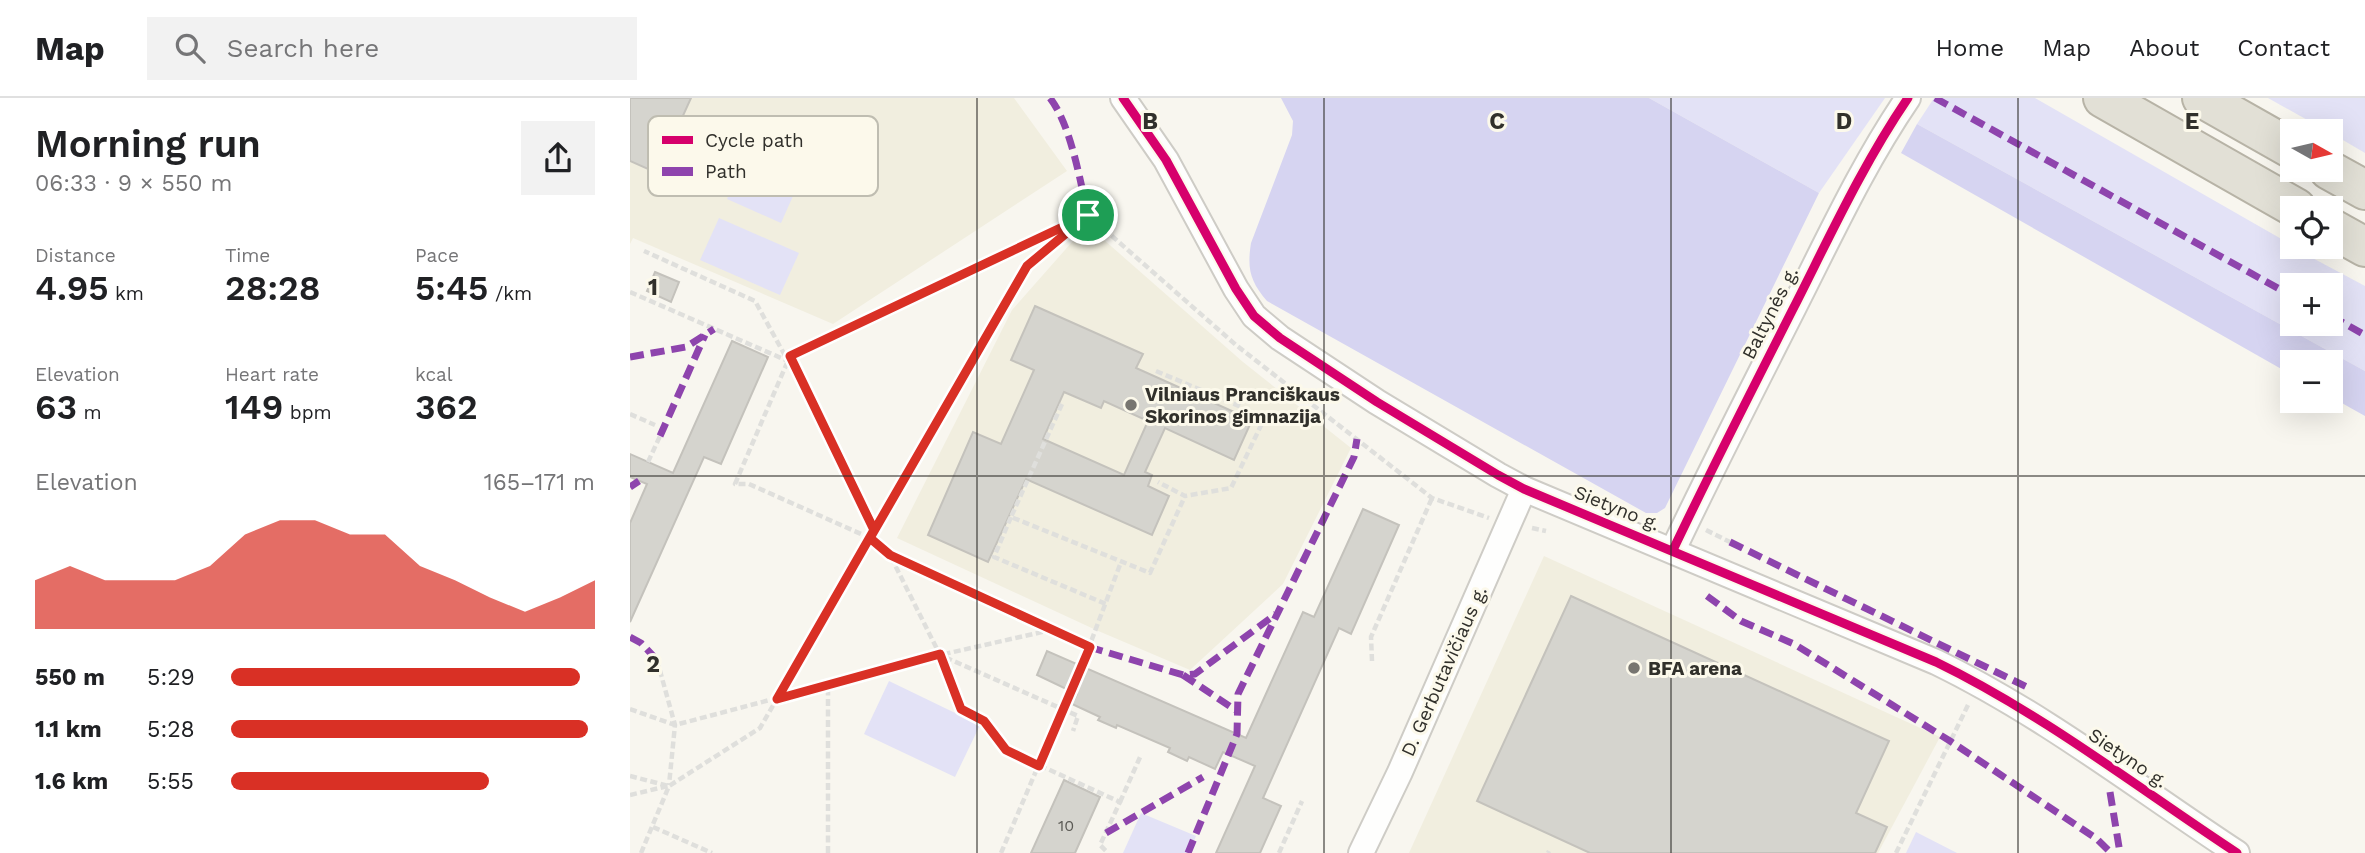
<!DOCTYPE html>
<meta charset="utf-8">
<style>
:root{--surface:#fff;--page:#f2f2f2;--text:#202124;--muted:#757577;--line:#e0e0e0;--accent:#d93025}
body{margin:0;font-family:"Work Sans",sans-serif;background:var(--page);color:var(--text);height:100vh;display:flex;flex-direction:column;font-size:26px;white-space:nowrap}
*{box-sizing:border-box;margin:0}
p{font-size:23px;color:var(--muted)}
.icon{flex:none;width:38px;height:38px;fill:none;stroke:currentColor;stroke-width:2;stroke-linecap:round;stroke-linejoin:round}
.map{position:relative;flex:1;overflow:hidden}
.side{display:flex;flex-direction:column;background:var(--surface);width:630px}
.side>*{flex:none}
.needle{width:46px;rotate:98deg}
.buttons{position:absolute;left:1650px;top:21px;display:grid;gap:14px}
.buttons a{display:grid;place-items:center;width:63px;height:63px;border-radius:0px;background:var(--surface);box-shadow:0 7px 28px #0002;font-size:35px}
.pin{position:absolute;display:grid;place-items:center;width:60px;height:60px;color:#fff;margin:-30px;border:4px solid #fff;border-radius:50%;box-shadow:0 2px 7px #0007}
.round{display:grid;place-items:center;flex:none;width:74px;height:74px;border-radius:0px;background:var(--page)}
.headline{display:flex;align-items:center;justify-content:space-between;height:119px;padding:0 35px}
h1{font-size:38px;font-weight:600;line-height:52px}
.metrics{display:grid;grid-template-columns:repeat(3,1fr);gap:10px;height:119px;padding:7px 35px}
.metrics div{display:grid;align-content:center}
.metrics b{font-size:35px;font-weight:600}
.metrics small{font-size:19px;font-weight:400}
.metrics p{font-size:19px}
.chart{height:196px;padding:14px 35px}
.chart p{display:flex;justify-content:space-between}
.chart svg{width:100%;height:126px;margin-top:7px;fill:var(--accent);opacity:.7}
ul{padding:0 35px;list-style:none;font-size:23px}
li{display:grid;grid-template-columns:112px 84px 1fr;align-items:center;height:52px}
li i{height:18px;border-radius:9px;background:var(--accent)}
header{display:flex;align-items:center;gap:42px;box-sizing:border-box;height:98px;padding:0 35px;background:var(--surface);border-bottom:2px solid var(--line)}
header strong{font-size:33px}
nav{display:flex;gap:38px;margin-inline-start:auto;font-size:24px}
.search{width:490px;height:63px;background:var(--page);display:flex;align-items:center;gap:18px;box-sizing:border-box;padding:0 24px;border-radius:0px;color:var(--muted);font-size:26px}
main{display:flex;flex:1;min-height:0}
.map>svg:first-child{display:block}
.built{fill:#f1eedf}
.green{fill:#e3e2f6;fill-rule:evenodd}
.forest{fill:#d6d4f1}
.building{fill:#d5d4ce;stroke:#c4c2bc;stroke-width:2;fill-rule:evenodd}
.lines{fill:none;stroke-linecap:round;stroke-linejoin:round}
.street-casing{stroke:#ceccc6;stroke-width:28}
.highway-casing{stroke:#b7b3a6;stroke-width:42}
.path{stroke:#dfdfdc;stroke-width:4.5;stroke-dasharray:7 3.5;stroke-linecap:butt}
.street{stroke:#fefefd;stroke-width:24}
.highway{stroke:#e2e0d6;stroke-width:38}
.quiet{stroke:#8e44ad;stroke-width:7;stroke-dasharray:14 7;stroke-linecap:butt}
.cycleway-casing{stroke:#fcf9eb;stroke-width:13}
.cycleway{stroke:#d6006c;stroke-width:9}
.route-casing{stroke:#fff;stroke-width:14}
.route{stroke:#d93025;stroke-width:9}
.grid{fill:none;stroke:#31302b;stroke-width:2;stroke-opacity:0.55}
.poi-dot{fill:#777570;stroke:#fcf9eb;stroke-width:2.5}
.labels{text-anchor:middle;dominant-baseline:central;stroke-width:6;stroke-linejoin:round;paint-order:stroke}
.number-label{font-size:16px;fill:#5a5954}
.street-label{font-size:19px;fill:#31302b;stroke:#fcf9eb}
.poi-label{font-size:19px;font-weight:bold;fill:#31302b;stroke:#fcf9eb;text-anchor:start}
.key{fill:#fcf9eb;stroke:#bfbdb1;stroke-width:2}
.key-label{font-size:19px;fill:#31302b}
.grid-label{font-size:23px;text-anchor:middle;font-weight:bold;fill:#31302b;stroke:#fcf9eb;stroke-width:6;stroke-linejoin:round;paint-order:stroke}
</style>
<header>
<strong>Map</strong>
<div class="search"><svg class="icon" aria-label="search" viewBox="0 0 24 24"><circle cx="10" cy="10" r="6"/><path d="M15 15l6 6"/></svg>Search here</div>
<nav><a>Home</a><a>Map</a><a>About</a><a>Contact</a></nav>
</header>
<main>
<section class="side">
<div class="headline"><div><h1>Morning run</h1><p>06:33 · 9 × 550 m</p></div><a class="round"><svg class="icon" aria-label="share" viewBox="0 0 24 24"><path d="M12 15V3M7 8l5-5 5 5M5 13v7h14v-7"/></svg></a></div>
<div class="metrics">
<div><p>Distance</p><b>4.95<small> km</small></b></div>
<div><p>Time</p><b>28:28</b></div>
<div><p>Pace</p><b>5:45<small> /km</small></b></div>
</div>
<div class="metrics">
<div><p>Elevation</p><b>63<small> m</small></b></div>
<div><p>Heart rate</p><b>149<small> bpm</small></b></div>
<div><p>kcal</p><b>362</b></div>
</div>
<div class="chart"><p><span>Elevation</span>165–171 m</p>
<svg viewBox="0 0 160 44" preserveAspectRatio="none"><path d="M0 44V27L10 22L20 27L30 27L40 27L50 22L60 11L70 6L80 6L90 11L100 11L110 22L120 27L130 33L140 38L150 33L160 27V44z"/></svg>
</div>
<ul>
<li><b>550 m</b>5:29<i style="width:96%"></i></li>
<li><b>1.1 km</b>5:28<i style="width:98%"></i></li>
<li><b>1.6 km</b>5:55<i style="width:71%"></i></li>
</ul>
</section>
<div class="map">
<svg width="1735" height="755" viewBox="0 0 1735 755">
<rect width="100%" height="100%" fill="#f8f6ef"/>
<g class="built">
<path d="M 0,0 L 384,0 L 437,73 L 203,226 L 3,140 L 0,146 Z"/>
<path d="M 457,127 L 613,264 L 721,350 L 653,486 L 560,572 L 466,532 L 267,440 L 382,212 Z"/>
<path d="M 914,458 L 1310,639 L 1248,755 L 779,755 Z"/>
</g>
<g class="green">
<path d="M 1019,0 L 1255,0 L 1189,95 Z"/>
<path d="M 1304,0 L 1405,0 L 1662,147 L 1662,149 L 1735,188 L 1735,273 L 1287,26 ZM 1662,187 L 1701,187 L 1701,226 L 1662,226 Z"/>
<path d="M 1638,0 L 1735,0 L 1735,55 L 1701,35 L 1701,33 L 1697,33 Z"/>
<path d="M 109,74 L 163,98 L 151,125 L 97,101 Z"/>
<path d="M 89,120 L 169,155 L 150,197 L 70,162 Z"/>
<path d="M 259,583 L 350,627 L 325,679 L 234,636 Z"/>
<path d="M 511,715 L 566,738 L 559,755 L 493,755 Z"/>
<path d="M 1286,734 L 1327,755 L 1276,755 Z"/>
</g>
<g class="forest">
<path d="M 651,0 L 1019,0 L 1189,95 L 1035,410 L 1027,415 L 1016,415 L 637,203 C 620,183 617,171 621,145 L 662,37 L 663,23 Z"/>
<path d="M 1287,26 L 1735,273 L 1735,318 L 1701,299 L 1701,264 L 1662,264 L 1662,277 L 1271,55 Z"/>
</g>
<g class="building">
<path d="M 0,0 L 61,0 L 27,75 L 0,63 Z"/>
<path d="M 25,174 L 49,184 L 41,204 L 17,193 Z"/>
<path d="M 405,208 L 513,256 L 506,270 L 622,322 L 604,362 L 535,330 L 515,374 L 522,377 L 518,388 L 539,398 L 522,437 L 396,381 L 358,464 L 298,437 L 343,334 L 371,346 L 404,272 L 381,262 ZM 434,294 L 471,310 L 474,303 L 518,323 L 494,377 L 413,341 Z"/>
<path d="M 102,243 L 138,259 L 91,366 L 74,359 L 0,524 L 0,425 L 17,386 L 0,379 L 0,356 L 43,375 Z"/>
<path d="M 733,411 L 769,427 L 721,536 L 709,530 L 633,700 L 651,708 L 630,755 L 586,755 L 625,668 L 593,654 L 585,671 L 559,659 L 557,663 L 538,654 L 540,650 L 487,627 L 486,630 L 468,622 L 470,619 L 442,606 L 447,596 L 407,577 L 417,553 L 616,640 L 673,514 L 684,519 Z"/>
<path d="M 941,498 L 1259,643 L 1226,715 L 1257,729 L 1245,755 L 960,755 L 847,703 Z"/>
<path d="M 434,682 L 470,699 L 445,755 L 401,755 Z"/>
</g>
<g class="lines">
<g class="street-casing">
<g id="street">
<path d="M 493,0 L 536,62 L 606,191 L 624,218 L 650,240 L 747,304 L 868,377 L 894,391 L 1306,564 C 1413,616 1508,690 1607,755"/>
<path d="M 1043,452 C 1082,370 1123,290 1164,209 C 1200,138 1233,66 1278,0"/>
<path d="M 731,755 L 770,674 L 894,391"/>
</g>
</g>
<g class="highway-casing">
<g id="highway">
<path d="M 1473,0 L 1666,110"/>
<path d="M 1572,0 L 1662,51"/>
<path d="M 1699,72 L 1735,92"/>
<path d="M 1701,130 L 1735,149"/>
</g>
</g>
<g class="path">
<path d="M 458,117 L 160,258 L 105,386 L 119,386 L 240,440 L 260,457 L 459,549"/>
<path d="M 458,117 L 606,247 L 802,400 L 859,420"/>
<path d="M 0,194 L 158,263 L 125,203 L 14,153"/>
<path d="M 160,258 L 243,431"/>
<path d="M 526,273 L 635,319 L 601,390 L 555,398 L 528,384"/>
<path d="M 432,306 L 381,419 L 520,475 L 555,398"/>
<path d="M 0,316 L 25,327"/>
<path d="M 18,364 L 30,338"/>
<path d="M 381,419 L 364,459 L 476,506"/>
<path d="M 902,430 L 916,433"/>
<path d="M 1076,432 L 1100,444"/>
<path d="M 261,459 L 310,557 L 448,618 L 443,633"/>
<path d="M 310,557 L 331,611 L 354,623 L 376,652 L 490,704 L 470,747 L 478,755"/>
<path d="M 27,562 L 45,627 L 39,687"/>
<path d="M 742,563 L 741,539 L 802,400"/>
<path d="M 0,611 L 45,627 L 310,557 L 421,532"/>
<path d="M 0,678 L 39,688"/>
<path d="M 0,697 L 38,688"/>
<path d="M 490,704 L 511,657"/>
<path d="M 23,729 L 82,755"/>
<path d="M 11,755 L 39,688 L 130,630 L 397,168 L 453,121"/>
<path d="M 198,755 L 198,587"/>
<path d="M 371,755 L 459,549 L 491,464"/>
<path d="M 649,755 L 672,703"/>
<path d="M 918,755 L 919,753"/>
<path d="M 1266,755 L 1339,605"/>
</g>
<use href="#street" class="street"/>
<use href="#highway" class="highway"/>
<g class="quiet">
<path d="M 420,0 C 441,27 450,83 458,117"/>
<path d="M 1305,0 L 1662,198"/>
<path d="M 1701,218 L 1735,237"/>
<path d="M 0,259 L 56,249 L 84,231"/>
<path d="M 30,338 L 75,237"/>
<path d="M 0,389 L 9,383"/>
<path d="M 1100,444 L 1401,591"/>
<path d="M 1077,498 L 1111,523 L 1164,546 L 1243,595 L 1320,643 L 1467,741 L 1481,755"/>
<path d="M 0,539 L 11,545 L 27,562"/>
<path d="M 459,549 L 553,577 L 565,576 L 646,516"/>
<path d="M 553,577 L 607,613"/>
<path d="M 1480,694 L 1490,755"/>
<path d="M 476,735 L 573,679"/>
<path d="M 558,755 L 607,636 L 608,596 L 724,359 L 727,341"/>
</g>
<g class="cycleway-casing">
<g id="cycleway">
<path d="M 493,0 L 536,62 L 606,191 L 624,218 L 650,240 L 747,304 L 868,377 L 894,391 L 1306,564 C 1413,616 1508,690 1607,755"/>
<path d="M 1043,452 C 1082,370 1123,290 1164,209 C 1200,138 1233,66 1278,0"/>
</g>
</g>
<use href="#cycleway" class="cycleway"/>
</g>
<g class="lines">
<g class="route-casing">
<path id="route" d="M 458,117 L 160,258 L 244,432 L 147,601 L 310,556 L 331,611 L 354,623 L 376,652 L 409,668 L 460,549 L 260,457 L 240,440 L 397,168 L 458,117"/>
</g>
<use href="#route" class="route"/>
</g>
<path class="grid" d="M 347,0 L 347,755M 694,0 L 694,755M 1041,0 L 1041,755M 1388,0 L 1388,755M 0,378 L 1735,378"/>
<g class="poi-dot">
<circle cx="501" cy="307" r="7"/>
<circle cx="1004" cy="570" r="7"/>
</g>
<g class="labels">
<g class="number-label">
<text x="436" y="727">10</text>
</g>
<g class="street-label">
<text transform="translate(1140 215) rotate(-63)">Baltynės g.</text>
<text transform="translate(987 410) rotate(22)">Sietyno g.</text>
<text transform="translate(814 573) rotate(-66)">D. Gerbutavičiaus g.</text>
<text transform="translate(1498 660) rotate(34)">Sietyno g.</text>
</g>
<g class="poi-label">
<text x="515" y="296">Vilniaus Pranciškaus<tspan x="515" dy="22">Skorinos gimnazija</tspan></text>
<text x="1018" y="570">BFA arena</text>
</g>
</g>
<rect x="18" y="18" width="230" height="80" rx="10" class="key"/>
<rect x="32" y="38" width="31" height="8" fill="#d6006c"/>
<rect x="32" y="69" width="31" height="9" fill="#8e44ad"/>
<g class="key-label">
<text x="75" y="49">Cycle path</text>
<text x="75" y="80">Path</text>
</g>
<g class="grid-label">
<text x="520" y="31">B</text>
<text x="867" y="31">C</text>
<text x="1214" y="31">D</text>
<text x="1562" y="31">E</text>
<text x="23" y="197">1</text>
<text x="23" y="574">2</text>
</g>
</svg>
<div class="buttons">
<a><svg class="needle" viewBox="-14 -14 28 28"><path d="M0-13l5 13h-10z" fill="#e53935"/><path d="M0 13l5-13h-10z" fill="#757577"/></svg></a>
<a><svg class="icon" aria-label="locate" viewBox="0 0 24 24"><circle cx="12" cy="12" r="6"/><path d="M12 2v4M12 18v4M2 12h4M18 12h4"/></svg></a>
<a>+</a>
<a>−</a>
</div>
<div class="pin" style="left:458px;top:117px;background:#1e9e55"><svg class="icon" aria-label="arrive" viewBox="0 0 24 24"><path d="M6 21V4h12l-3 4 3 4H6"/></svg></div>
</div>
</main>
